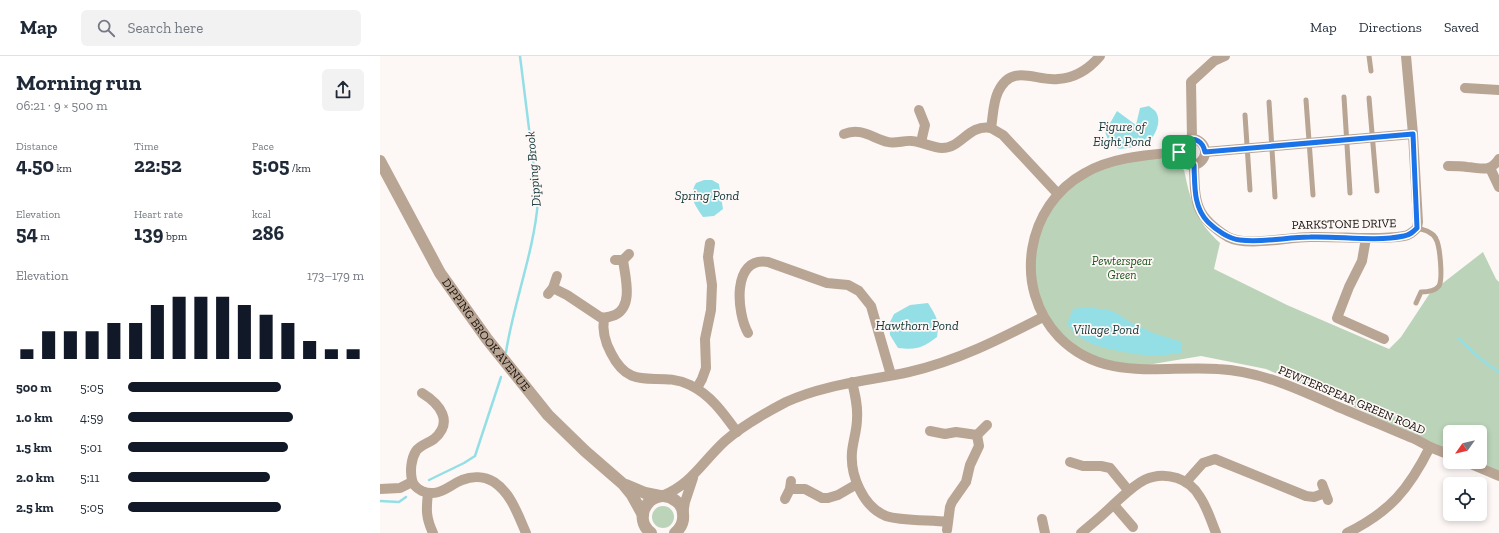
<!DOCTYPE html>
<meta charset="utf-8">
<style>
:root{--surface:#fff;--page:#f2f2f3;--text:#1f2937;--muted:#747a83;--line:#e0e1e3;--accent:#111827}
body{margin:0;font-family:"Zilla Slab",serif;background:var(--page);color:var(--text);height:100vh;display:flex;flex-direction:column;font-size:15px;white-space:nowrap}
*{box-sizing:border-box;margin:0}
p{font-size:13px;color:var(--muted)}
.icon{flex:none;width:22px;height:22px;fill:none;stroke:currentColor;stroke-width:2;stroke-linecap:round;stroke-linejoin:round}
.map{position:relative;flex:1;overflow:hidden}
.side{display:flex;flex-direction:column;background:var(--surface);width:380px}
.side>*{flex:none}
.needle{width:26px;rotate:236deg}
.buttons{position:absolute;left:1063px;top:369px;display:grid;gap:8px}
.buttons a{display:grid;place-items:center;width:44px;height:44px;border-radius:6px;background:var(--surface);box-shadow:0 2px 6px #0003;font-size:20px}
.pin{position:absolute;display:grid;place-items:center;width:34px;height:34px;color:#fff;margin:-17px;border-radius:8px;box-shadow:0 2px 6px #0006}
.round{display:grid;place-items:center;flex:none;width:42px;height:42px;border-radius:6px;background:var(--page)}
.overview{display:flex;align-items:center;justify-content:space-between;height:68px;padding:0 16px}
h1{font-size:22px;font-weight:700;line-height:30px}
.stats{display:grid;grid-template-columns:repeat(3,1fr);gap:6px;height:68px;padding:4px 16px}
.stats div{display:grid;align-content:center}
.stats b{font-size:20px;font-weight:700}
.stats small{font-size:11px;font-weight:400}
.stats p{font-size:11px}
.chart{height:112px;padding:8px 16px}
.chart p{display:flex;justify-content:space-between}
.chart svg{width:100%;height:72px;margin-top:4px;stroke:var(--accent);stroke-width:6}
ul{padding:0 16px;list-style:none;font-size:13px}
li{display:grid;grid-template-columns:64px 48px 1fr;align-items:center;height:30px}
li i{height:10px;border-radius:5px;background:var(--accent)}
header{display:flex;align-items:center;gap:24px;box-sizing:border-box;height:56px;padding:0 20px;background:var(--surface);border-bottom:1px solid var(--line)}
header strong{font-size:19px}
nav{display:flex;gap:22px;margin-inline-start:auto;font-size:14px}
.search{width:280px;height:36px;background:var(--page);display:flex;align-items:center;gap:10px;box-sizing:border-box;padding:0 14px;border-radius:6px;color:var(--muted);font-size:15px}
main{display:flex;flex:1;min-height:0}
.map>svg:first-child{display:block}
.green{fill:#bbd4b9}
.water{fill:#94dfe5}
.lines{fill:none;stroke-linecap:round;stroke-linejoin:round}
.stream{stroke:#94dfe5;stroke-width:2.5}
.service{stroke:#b9a594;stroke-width:5}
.minor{stroke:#b9a594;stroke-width:10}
.tertiary{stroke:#b9a594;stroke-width:12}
.route-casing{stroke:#fff;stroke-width:8}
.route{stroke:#1a73e8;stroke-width:5}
.labels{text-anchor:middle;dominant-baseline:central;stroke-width:3.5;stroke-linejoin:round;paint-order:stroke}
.street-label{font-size:12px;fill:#160f0b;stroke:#fdf8f6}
.park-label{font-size:12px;font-style:italic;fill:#1b521a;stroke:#fdf8f6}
.water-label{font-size:13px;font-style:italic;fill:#103538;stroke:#fdf8f6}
</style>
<header>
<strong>Map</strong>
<div class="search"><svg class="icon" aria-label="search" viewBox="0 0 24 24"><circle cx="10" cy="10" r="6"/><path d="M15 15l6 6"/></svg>Search here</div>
<nav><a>Map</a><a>Directions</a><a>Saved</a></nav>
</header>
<main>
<section class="side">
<div class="overview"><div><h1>Morning run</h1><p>06:21 · 9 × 500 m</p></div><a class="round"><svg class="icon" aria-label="share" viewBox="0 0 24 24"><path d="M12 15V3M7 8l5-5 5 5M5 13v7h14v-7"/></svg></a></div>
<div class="stats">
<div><p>Distance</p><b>4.50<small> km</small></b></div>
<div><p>Time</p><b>22:52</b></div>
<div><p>Pace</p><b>5:05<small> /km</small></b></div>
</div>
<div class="stats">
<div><p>Elevation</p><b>54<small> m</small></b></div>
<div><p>Heart rate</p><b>139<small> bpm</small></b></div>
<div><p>kcal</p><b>286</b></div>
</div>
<div class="chart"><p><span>Elevation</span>173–179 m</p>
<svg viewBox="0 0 160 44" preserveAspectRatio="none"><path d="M5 44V38M15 44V27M25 44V27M35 44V27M45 44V22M55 44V22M65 44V11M75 44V6M85 44V6M95 44V6M105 44V11M115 44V17M125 44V22M135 44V33M145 44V38M155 44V38"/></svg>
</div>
<ul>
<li><b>500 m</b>5:05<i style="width:65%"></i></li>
<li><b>1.0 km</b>4:59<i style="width:70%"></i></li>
<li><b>1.5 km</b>5:01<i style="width:68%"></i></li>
<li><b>2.0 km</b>5:11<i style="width:60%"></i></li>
<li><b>2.5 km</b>5:05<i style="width:65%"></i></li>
</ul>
</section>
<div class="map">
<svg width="1119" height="477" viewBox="0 0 1119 477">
<rect width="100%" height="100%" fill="#fdf8f6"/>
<g class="green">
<path d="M 768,100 L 791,104 L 804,114 C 811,146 815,164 840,187 L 834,213 L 907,249 L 1009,293 L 1021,281 L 1050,237 L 1103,196 L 1116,223 L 1119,226 L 1119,418 L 1093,406 L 1100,406 L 1100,376 L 1070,376 L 1070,396 L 946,338 L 886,313 L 821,300 L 767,309 L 737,310 L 710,302 L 663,261 L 650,197 L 655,169 L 705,116 Z"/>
<circle cx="283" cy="461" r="11"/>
</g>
<g class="water">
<path d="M 769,50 C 771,52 775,54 776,56 C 783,68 773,82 765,91 L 758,81 L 755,91 L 740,93 L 730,89 L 725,76 L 737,55 L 756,69 L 760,52 Z"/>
<path d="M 324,124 L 332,124 L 339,128 L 343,153 L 334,160 L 323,161 C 315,149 308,141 316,127 Z"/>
<path d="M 548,247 C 556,260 560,265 557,281 C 542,292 538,294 518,292 L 510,279 L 509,268 L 514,258 L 530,249 Z"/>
<path d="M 708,251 L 733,255 L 750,266 L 773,277 L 802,286 L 801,297 L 778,300 L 754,298 L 729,293 L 712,288 L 696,279 L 687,268 L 693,253 Z"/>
</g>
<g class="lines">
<g class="stream">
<path d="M 1078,282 L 1102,304 L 1119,316"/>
<path d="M 126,296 C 134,245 154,196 158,145 L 140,0"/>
<path d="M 49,424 L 84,407 L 95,400 L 121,321"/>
<path d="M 0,445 L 19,446 L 26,441"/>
</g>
<g class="service">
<path d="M 989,0 L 991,15"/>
<path d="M 964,41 L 970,137"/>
<path d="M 989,42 L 997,135"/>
<path d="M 926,44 L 933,139"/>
<path d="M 889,46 L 895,141"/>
<path d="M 865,59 L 870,134"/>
<path d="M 1036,247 L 1041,236 C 1047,236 1055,235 1059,230 C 1063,223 1060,190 1056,183 C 1053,176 1044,174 1037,172"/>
</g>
<g class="minor">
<path d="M 1085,32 L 1119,34"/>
<path d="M 539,54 L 545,69 L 541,86"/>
<path d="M 464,78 C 481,71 492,82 508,86 C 516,88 524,84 532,85 C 543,86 552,92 562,92 C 582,92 588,68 611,72"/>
<path d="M 812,83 L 811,26 L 834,5 L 845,0"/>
<circle cx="812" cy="96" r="13"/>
<path d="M 799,96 C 768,99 732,101 705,117 C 646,149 632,232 679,281 C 724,327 782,309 838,313 C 880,315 918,333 956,350 C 983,361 1010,373 1037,384 L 1050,391 L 1070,399"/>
<path d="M 825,96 L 1033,78"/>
<path d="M 814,109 C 815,146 814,160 848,181 C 867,191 908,181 930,181 C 961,180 994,185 1024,180 C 1030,179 1033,176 1037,172 L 1038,166 L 1033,78 L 1026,0"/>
<path d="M 1068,110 C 1074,110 1081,110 1087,111 C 1101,112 1110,117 1119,103"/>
<path d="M 1110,112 L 1119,131"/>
<path d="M 678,138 L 623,79 L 611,72 C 613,61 613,46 618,36 C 632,6 656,26 678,23 C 695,22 709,13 720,0"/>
<path d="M 986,182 L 982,205 L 969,231 L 957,262 L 1004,283"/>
<path d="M 235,204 L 243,204 L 249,198"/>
<path d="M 173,232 L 187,239 L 220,261 C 225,262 230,261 235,259 C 254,250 245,220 243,204"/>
<path d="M 168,238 L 173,232 L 177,220"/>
<path d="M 224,262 C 222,275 225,286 231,297 C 252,339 277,313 310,329 C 331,339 344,358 357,376"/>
<path d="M 368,277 C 357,258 351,200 388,206 L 447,227 L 468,229 L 479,235 L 491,250 L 511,319"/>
<path d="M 472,326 C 475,338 478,350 477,363 C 477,374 473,385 472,396 C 470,419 483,451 506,460 C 520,465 552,464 567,466"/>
<path d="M 317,332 L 322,323 L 326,312 L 325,283 L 331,254 L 332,229 L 328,201 L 330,187"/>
<path d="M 42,337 C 60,348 74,366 54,383 C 49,387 40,389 36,395 C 31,403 30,415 32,424 C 33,429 38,433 42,435 C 58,442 68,430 82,424 C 92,420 104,420 114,426 C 131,437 138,459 146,477"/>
<path d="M 550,375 L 565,378 L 576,376 L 597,379 L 599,390 L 590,409 L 586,426 L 572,446 L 570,451 L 567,474"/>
<path d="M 597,379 L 607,369"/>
<path d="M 690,406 L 703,410 L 721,410 L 730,412 L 748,434"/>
<path d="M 1086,406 L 1119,420"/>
<path d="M 806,426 L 823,407 L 835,403 L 926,440 L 934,441 L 945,437"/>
<path d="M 942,428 L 948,444"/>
<path d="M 0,433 L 20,432 L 32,426"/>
<path d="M 410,433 L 425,433 L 442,442 L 448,442 L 458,439 L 477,428"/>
<path d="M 48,437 C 46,454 46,462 53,477"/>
<path d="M 282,440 C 312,428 322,406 345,385 C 363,369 385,357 406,346 C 445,328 488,325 529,316 C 577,305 620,283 663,261"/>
<path d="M 405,443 L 410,433 L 411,425"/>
<path d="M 734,449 L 753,471"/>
<path d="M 303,458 L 305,446 L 313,422"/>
<path d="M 662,463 L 665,477"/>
<path d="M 701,477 C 712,468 723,459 733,449 C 753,431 768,413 797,422 C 806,425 815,432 820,441 C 827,451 831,465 836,477"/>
<path d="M 967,477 C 1010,456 1029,433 1050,391"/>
</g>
<g class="tertiary">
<path id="s1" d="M 0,105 L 60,217 L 107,283 L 168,359 L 205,395 L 243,428 L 252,439 L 263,459"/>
<path d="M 246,429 L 265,437 L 280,440"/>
<path d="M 271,477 C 249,459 275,428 296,445 C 300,448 303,453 303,458 C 304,466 301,472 295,477"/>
</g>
</g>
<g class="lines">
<g class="route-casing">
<path id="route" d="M 1033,78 L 1037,172 C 1033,176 1030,179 1024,180 C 994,186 961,180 930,181 C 907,181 883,187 860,184 C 849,183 836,174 828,166 C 813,151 815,129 814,109 C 808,109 803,107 801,101 C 793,84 821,74 825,96 Z"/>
</g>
<use href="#route" class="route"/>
</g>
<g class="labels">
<g class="street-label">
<text transform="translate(964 168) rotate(-1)">PARKSTONE DRIVE</text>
<text stroke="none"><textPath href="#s1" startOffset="204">DIPPING BROOK AVENUE</textPath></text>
<text transform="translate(972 344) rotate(23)">PEWTERSPEAR GREEN ROAD</text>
</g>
<g class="park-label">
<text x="742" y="205">Pewterspear<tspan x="742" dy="14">Green</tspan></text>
</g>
<g class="water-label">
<text x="742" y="70">Figure of<tspan x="742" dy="15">Eight Pond</tspan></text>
<text transform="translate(153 113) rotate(-95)">Dipping Brook</text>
<text x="327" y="139">Spring Pond</text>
<text x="537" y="269">Hawthorn Pond</text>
<text x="726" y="273">Village Pond</text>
</g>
</g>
</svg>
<div class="buttons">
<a><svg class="needle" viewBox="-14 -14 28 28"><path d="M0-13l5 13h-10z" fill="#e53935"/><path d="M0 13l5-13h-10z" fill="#747a83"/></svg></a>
<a><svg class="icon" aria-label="locate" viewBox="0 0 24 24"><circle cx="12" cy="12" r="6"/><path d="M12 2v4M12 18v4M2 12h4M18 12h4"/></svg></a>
</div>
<div class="pin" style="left:799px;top:96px;background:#1e9e55"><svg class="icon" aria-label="arrive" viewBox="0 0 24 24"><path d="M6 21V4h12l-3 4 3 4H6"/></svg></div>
</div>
</main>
